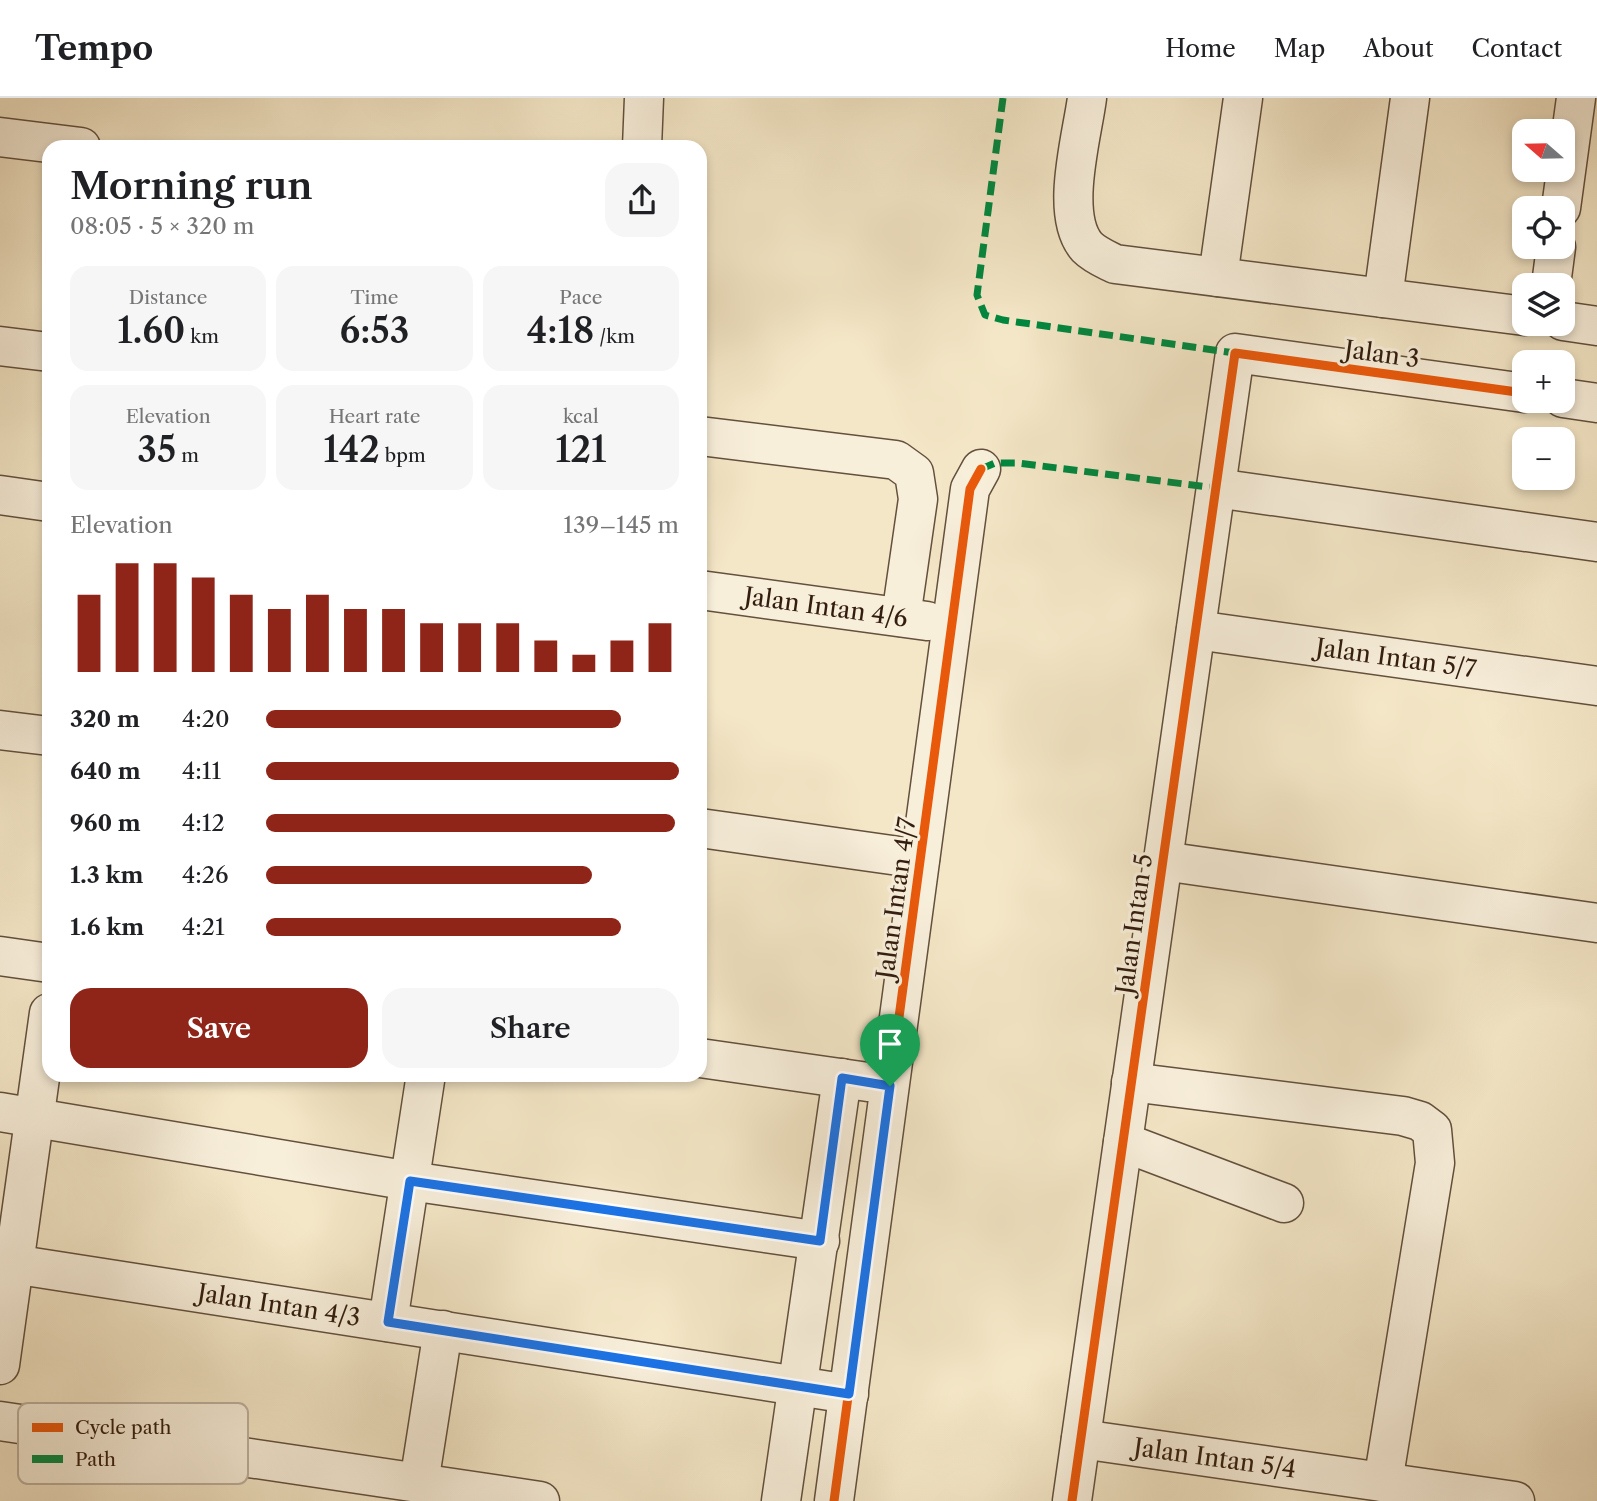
<!DOCTYPE html>
<meta charset="utf-8">
<style>
:root{--surface:#fff;--page:#f6f6f6;--text:#202124;--muted:#757577;--line:#e0e0e0;--accent:#8f2418}
body{margin:0;font-family:"Libre Caslon Text",serif;background:var(--page);color:var(--text);height:100vh;display:flex;flex-direction:column;font-size:26px;white-space:nowrap}
*{box-sizing:border-box;margin:0}
p{font-size:23px;color:var(--muted)}
.icon{flex:none;width:38px;height:38px;fill:none;stroke:currentColor;stroke-width:2;stroke-linecap:round;stroke-linejoin:round}
.map{position:relative;flex:1;overflow:hidden}
.side{position:absolute;left:42px;top:42px;width:665px;height:942px;display:flex;flex-direction:column;background:var(--surface);border-radius:21px;box-shadow:0 4px 10px #0003}
.side>*{flex:none}
.needle{width:46px;rotate:290deg}
.buttons{position:absolute;left:1512px;top:21px;display:grid;gap:14px}
.buttons a{display:grid;place-items:center;width:63px;height:63px;border-radius:14px;background:var(--surface);box-shadow:0 4px 10px #0003;font-size:35px}
.pin{position:absolute;display:grid;place-items:center;width:60px;height:60px;color:#fff;margin:-72px -30px;border-radius:50% 50% 50% 0;rotate:-45deg;box-shadow:0 0 7px #0007}
.pin .icon{rotate:45deg}
.round{display:grid;place-items:center;flex:none;width:74px;height:74px;border-radius:21px;background:var(--page)}
.headline{display:flex;align-items:center;justify-content:space-between;height:119px;padding:0 28px}
h1{font-size:38px;font-weight:600;line-height:52px}
.stats{display:grid;grid-template-columns:repeat(3,1fr);gap:10px;height:119px;padding:7px 28px}
.stats div{display:grid;align-content:center;border-radius:18px;background:var(--page);text-align:center}
.stats b{font-size:35px;font-weight:600}
.stats small{font-size:19px;font-weight:400}
.stats p{font-size:19px}
.chart{height:196px;padding:14px 28px}
.chart p{display:flex;justify-content:space-between}
.chart svg{width:100%;height:126px;margin-top:7px;stroke:var(--accent);stroke-width:6}
.cta{display:flex;gap:14px;margin-top:auto;padding:14px 28px}
.cta a{flex:1;height:80px;border-radius:21px;background:var(--accent);color:#fff;font-size:28px;font-weight:600;line-height:80px;text-align:center}
.cta a+a{background:var(--page);color:var(--text)}
ul{padding:0 28px;list-style:none;font-size:23px}
li{display:grid;grid-template-columns:112px 84px 1fr;align-items:center;height:52px}
li i{height:18px;border-radius:9px;background:var(--accent)}
header{display:flex;align-items:center;gap:42px;box-sizing:border-box;height:98px;padding:0 35px;background:var(--surface);border-bottom:2px solid var(--line)}
header strong{font-size:33px}
nav{display:flex;gap:38px;margin-inline-start:auto;font-size:24px}
.map>svg:first-child{display:block}
.lines{fill:none;stroke-linecap:round;stroke-linejoin:round}
.minor-casing{stroke:#63503d;stroke-width:41}
.minor{stroke:#f8efdb;stroke-width:38}
.quiet{stroke:#00873e;stroke-width:7;stroke-dasharray:14 7;stroke-linecap:butt}
.cycleway-casing{stroke:#f8efdb;stroke-width:13}
.cycleway{stroke:#e8590c;stroke-width:9}
.route-casing{stroke:#fff;stroke-width:14}
.route{stroke:#1a73e8;stroke-width:9}
.labels{text-anchor:middle;dominant-baseline:central;stroke-width:6;stroke-linejoin:round;paint-order:stroke}
.street-label{font-size:24px;fill:#331d0f;stroke:#f8efdb}
.key{fill:#f8efdb;stroke:#bdb09e;stroke-width:2}
.key-label{font-size:19px;fill:#331d0f}
</style>
<header>
<strong>Tempo</strong>
<nav><a>Home</a><a>Map</a><a>About</a><a>Contact</a></nav>
</header>
<div class="map">
<svg width="1597" height="1403" viewBox="0 0 1597 1403">
<rect width="100%" height="100%" fill="#f4e7c7"/>
<filter id="stains"><feTurbulence type="fractalNoise" baseFrequency=".00286" numOctaves="4"/><feColorMatrix values="0 0 0 0 .2 0 0 0 0 .09 0 0 0 0 .02 0 0 0 .5 -.17"/></filter>
<radialGradient id="worn" r=".72"><stop offset=".6" stop-color="#630" stop-opacity="0"/><stop offset="1" stop-color="#630" stop-opacity=".3"/></radialGradient>
<g class="lines">
<g class="minor-casing">
<g id="minor">
<path d="M 1087,0 C 1082,39 1059,117 1087,149 C 1095,157 1105,161 1115,166 L 1524,218"/>
<path d="M 0,39 L 81,49"/>
<path d="M 642,49 L 644,0"/>
<path d="M 1561,110 L 1576,0"/>
<path d="M 1218,179 L 1243,0"/>
<path d="M 1551,187 L 1556,149"/>
<path d="M 1383,200 L 1410,0"/>
<path d="M 1563,223 L 1597,228"/>
<path d="M 0,248 L 49,254"/>
<path d="M 1563,300 L 1597,305"/>
<path d="M 700,338 L 896,362 L 914,375 L 918,401 L 901,519"/>
<path d="M 1216,390 L 1597,444"/>
<path d="M 0,397 L 49,404"/>
<path d="M 700,492 L 927,523"/>
<path d="M 1196,532 L 1597,588"/>
<path d="M 0,632 L 49,638"/>
<path d="M 700,730 L 920,761"/>
<path d="M 1163,763 L 1597,825"/>
<path d="M 0,858 L 49,865"/>
<path d="M 700,960 L 868,984"/>
<path d="M 1131,984 L 1403,1018 L 1420,1023 L 1432,1032 L 1435,1065 L 1383,1384"/>
<path d="M 0,1014 L 410,1083 L 820,1143"/>
<path d="M 1123,1044 L 1284,1105"/>
<path d="M 0,1164 L 849,1296"/>
<path d="M 388,1224 L 426,976"/>
<path d="M 0,1267 L 49,915"/>
<path d="M 0,1323 L 540,1403"/>
<path d="M 1081,1341 L 1515,1403"/>
<path d="M 419,1385 L 443,1232"/>
<path d="M 781,1403 L 842,980"/>
<path d="M 834,1403 L 970,391 L 981,371"/>
<path d="M 1072,1403 L 1235,255 L 1524,295"/>
</g>
</g>
<use href="#minor" class="minor"/>
<g class="quiet">
<path d="M 1003,0 L 977,197 L 985,217 L 1003,222 L 1235,255"/>
<path d="M 981,371 L 995,365 L 1018,365 L 1216,390"/>
</g>
<g class="cycleway-casing">
<g id="cycleway">
<path d="M 834,1403 L 970,391 L 981,371"/>
<path d="M 1072,1403 L 1235,255 L 1524,295"/>
</g>
</g>
<use href="#cycleway" class="cycleway"/>
</g>
<g class="lines">
<g class="route-casing">
<path id="route" d="M 842,980 L 890,988 L 849,1296 L 388,1224 L 410,1083 L 820,1143 Z"/>
</g>
<use href="#route" class="route"/>
</g>
<g class="labels">
<g class="street-label">
<text transform="translate(1382 256) rotate(8)">Jalan 3</text>
<text transform="translate(826 509) rotate(8)">Jalan Intan 4/6</text>
<text transform="translate(1396 560) rotate(8)">Jalan Intan 5/7</text>
<text transform="translate(896 800) rotate(-82)">Jalan Intan 4/7</text>
<text transform="translate(1134 826) rotate(-82)">Jalan Intan 5</text>
<text transform="translate(279 1207) rotate(9)">Jalan Intan 4/3</text>
<text transform="translate(1215 1360) rotate(8)">Jalan Intan 5/4</text>
</g>
</g>
<rect x="18" y="1305" width="230" height="81" rx="10" class="key"/>
<rect x="32" y="1325" width="31" height="9" fill="#e8590c"/>
<rect x="32" y="1357" width="31" height="8" fill="#00873e"/>
<g class="key-label">
<text x="75" y="1336">Cycle path</text>
<text x="75" y="1368">Path</text>
</g>
<rect width="100%" height="100%" filter="url(#stains)"/>
<rect width="100%" height="100%" fill="url(#worn)"/>
</svg>
<div class="buttons">
<a><svg class="needle" viewBox="-14 -14 28 28"><path d="M0-13l5 13h-10z" fill="#e53935"/><path d="M0 13l5-13h-10z" fill="#757577"/></svg></a>
<a><svg class="icon" aria-label="locate" viewBox="0 0 24 24"><circle cx="12" cy="12" r="6"/><path d="M12 2v4M12 18v4M2 12h4M18 12h4"/></svg></a>
<a><svg class="icon" aria-label="layers" viewBox="0 0 24 24"><path d="M12 4l9 5-9 5-9-5zM3 14l9 5 9-5"/></svg></a>
<a>+</a>
<a>−</a>
</div>
<div class="pin" style="left:890px;top:988px;background:#1e9e55"><svg class="icon" aria-label="arrive" viewBox="0 0 24 24"><path d="M6 21V4h12l-3 4 3 4H6"/></svg></div>
<section class="side">
<div class="headline"><div><h1>Morning run</h1><p>08:05 · 5 × 320 m</p></div><a class="round"><svg class="icon" aria-label="share" viewBox="0 0 24 24"><path d="M12 15V3M7 8l5-5 5 5M5 13v7h14v-7"/></svg></a></div>
<div class="stats">
<div><p>Distance</p><b>1.60<small> km</small></b></div>
<div><p>Time</p><b>6:53</b></div>
<div><p>Pace</p><b>4:18<small> /km</small></b></div>
</div>
<div class="stats">
<div><p>Elevation</p><b>35<small> m</small></b></div>
<div><p>Heart rate</p><b>142<small> bpm</small></b></div>
<div><p>kcal</p><b>121</b></div>
</div>
<div class="chart"><p><span>Elevation</span>139–145 m</p>
<svg viewBox="0 0 160 44" preserveAspectRatio="none"><path d="M5 44V17M15 44V6M25 44V6M35 44V11M45 44V17M55 44V22M65 44V17M75 44V22M85 44V22M95 44V27M105 44V27M115 44V27M125 44V33M135 44V38M145 44V33M155 44V27"/></svg>
</div>
<ul>
<li><b>320 m</b>4:20<i style="width:86%"></i></li>
<li><b>640 m</b>4:11<i style="width:100%"></i></li>
<li><b>960 m</b>4:12<i style="width:99%"></i></li>
<li><b>1.3 km</b>4:26<i style="width:79%"></i></li>
<li><b>1.6 km</b>4:21<i style="width:86%"></i></li>
</ul>
<div class="cta"><a>Save</a><a>Share</a></div>
</section>
</div>
